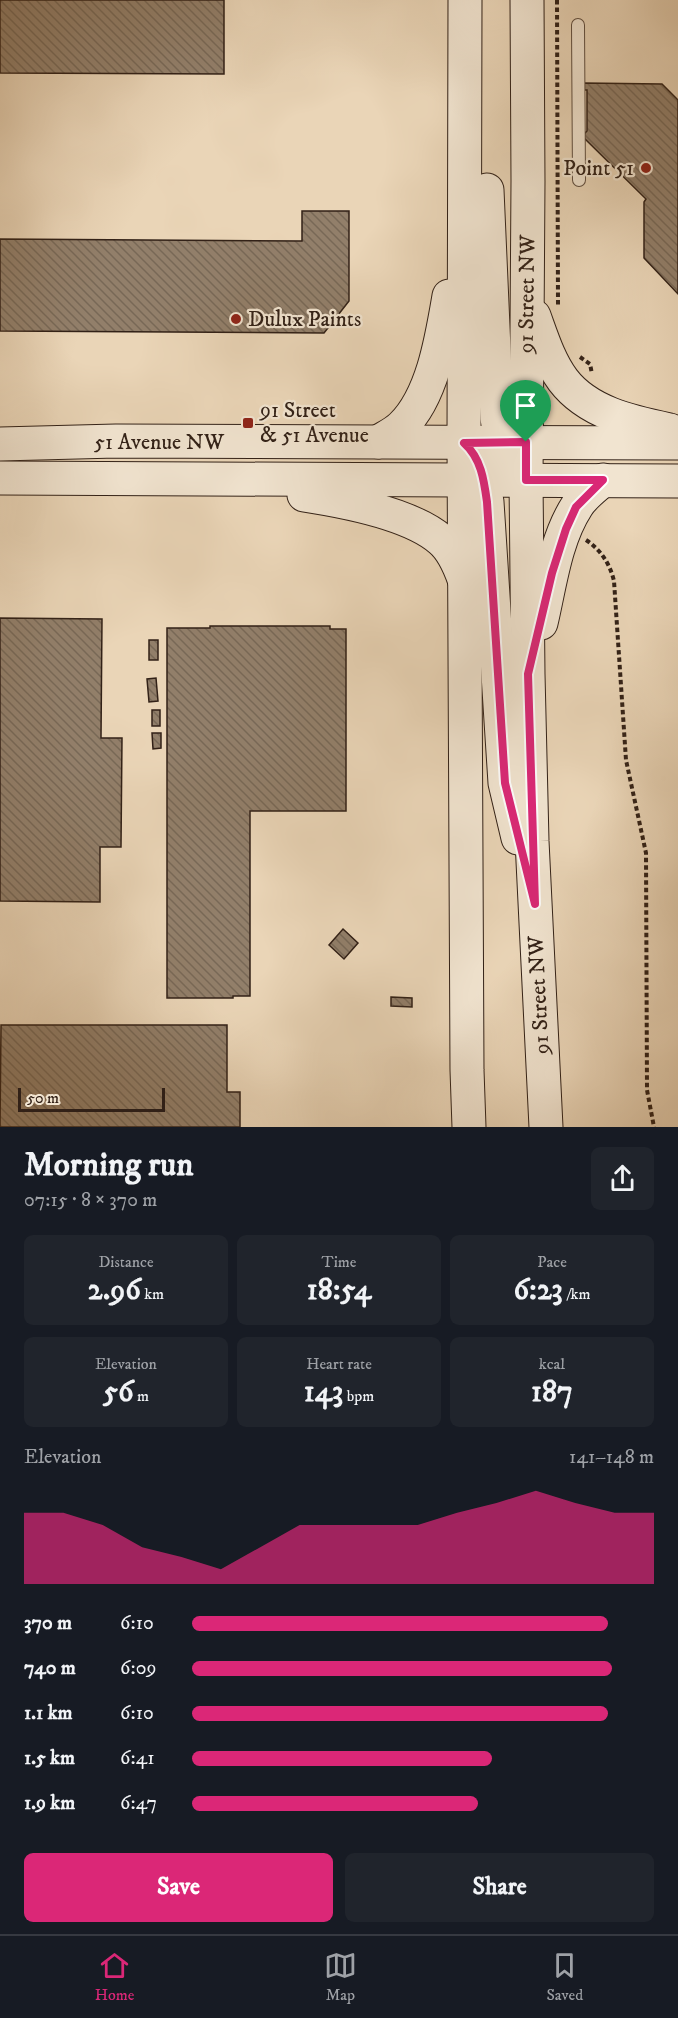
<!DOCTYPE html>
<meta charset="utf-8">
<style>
:root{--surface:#171b24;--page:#20242c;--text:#f1f3f6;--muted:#9ea1a6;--line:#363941;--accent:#db2777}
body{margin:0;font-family:"IM FELL DW Pica",serif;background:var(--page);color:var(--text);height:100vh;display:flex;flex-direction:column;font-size:22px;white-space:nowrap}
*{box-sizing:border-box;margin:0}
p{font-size:20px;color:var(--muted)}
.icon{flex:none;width:33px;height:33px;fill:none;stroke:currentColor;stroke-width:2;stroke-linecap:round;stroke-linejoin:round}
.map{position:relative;height:1127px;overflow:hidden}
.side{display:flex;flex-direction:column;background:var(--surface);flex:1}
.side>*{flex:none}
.scale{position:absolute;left:18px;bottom:15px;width:147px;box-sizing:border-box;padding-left:6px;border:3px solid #322117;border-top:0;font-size:16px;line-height:21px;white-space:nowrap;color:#322117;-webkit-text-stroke:4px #f1e4d0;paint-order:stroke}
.pin{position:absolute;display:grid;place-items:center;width:51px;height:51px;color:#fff;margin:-62px -26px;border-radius:50% 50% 50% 0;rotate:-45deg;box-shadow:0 0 6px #0007}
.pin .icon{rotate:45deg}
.round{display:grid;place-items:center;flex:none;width:63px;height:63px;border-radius:9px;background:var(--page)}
.headline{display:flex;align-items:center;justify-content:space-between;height:102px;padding:0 24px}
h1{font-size:33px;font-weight:700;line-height:45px}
.stats{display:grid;grid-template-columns:repeat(3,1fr);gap:9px;height:102px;padding:6px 24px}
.stats div{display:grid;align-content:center;border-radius:9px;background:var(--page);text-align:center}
.stats b{font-size:30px;font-weight:700}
.stats small{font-size:16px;font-weight:400}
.stats p{font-size:16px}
.chart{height:168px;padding:12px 24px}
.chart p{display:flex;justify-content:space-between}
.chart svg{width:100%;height:108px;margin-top:6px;fill:var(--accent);opacity:.7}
.cta{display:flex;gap:12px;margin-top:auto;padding:12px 24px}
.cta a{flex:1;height:69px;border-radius:9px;background:var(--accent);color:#fff;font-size:24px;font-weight:700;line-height:69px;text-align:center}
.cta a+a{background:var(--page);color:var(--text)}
ul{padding:0 24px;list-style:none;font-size:20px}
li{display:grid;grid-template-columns:96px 72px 1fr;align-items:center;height:45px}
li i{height:15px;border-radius:8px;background:var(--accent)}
.menu{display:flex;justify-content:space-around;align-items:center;height:84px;border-top:2px solid var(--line);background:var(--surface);font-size:16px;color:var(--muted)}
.menu a{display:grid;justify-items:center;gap:3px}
.menu .current{color:var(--accent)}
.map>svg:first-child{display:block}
.building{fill:url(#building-back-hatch);stroke:#322117;stroke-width:1.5}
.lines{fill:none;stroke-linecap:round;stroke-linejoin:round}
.service-casing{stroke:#604e3f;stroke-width:14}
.secondary-casing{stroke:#322117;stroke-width:35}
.path{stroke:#322117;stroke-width:4;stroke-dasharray:4.5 3;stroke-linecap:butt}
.service{stroke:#f1e4d0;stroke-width:12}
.secondary{stroke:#f1e4d0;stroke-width:33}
.route-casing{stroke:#fff;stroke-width:12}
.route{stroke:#db2777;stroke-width:8}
.poi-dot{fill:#8f2418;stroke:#f1e4d0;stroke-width:2}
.labels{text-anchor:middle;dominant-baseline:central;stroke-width:4.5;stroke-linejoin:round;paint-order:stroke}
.poi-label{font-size:22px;fill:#322117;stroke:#f1e4d0;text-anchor:start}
.street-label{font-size:22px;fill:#322117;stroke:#f1e4d0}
</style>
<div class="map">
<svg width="678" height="1127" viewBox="0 0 678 1127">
<defs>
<pattern id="building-back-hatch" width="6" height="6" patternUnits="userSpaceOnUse" patternTransform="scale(1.5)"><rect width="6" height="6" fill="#927f6a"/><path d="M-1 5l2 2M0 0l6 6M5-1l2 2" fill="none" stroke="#786856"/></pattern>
</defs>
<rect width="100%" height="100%" fill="#ead5b7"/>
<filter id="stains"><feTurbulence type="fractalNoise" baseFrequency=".00333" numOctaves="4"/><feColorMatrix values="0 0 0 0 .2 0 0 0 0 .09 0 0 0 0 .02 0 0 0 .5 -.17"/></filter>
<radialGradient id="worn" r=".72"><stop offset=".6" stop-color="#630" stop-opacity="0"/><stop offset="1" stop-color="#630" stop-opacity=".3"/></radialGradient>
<g class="building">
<path d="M 0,0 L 224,0 L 224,74 L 0,73 Z"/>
<path d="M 584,83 L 662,84 L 678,100 L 678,294 L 644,258 L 644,202 L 646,199 L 582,136 L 587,131 L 587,90 L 584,90 Z"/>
<path d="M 302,211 L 349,211 L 349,301 L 324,333 L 0,331 L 0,239 L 302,241 Z"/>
<path d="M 0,618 L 102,619 L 101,738 L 122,738 L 121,847 L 100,847 L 100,902 L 0,901 Z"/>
<path d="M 210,626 L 330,626 L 330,629 L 346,629 L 346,811 L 250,811 L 250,996 L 233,996 L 233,998 L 167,998 L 167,628 L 210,628 Z"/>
<rect x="149" y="640" width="9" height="20"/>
<path d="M 156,678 L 158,701 L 149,702 L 147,679 Z"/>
<rect x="152" y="710" width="8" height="16"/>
<path d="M 152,733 L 161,733 L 161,748 L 153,749 Z"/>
<path d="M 343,929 L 358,943 L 344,959 L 329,945 Z"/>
<path d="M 391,997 L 412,998 L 412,1007 L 391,1006 Z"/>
<path d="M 1,1025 L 227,1025 L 227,1092 L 240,1092 L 240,1127 L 0,1127 Z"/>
</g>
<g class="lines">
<g class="service-casing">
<path id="service" d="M 578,25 L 579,180"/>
</g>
<g class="secondary-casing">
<g id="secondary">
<path d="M 465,0 L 464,443 L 467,1070 L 469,1127"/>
<path d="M 527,0 L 528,181 L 526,480 L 528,674 L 532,841 L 546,1127"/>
<path d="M 487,190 L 497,418 L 501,443 L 512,462"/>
<path d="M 534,316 C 542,338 549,361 563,380 C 588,413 632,422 670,430"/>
<path d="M 378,442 C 386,437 395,433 402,426 C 433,396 442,337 449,296"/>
<path d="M 0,444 L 116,441 L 678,443"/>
<path d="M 480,466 L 487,502 L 505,783 L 518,838"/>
<path d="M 0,478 L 678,481"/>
<path d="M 304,495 C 343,501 411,514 441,540 C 453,550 459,565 464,579"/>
<path d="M 541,623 C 550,585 555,540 577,506 C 583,496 594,488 603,480"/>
</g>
</g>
<g class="path">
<path d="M 557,0 L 558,305"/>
<path d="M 580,357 L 590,364 L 592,374"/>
<path d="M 586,540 C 601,550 610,564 614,581 L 626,760 L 646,853 L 647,1090 L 654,1127"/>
</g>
<use href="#service" class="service"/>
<use href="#secondary" class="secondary"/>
</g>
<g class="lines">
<g class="route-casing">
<path id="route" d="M 526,442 L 526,480 L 603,480 L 576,507 L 566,529 L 552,573 L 528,674 L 535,904 L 505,783 L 487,502 C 484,480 481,458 464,443 Z"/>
</g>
<use href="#route" class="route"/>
</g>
<g class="poi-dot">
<circle cx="646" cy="168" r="6"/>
<circle cx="236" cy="319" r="6"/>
<rect x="242" y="417" width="12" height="12" rx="3"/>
</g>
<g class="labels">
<g class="poi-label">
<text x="634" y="168" text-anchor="end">Point 51</text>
<text x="248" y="319">Dulux Paints</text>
<text x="260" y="410">91 Street<tspan x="260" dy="25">&amp; 51 Avenue</tspan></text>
</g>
<g class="street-label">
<text transform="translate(527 294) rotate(-89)">91 Street NW</text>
<text x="159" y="442">51 Avenue NW</text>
<text transform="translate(539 995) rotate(-93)">91 Street NW</text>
</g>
</g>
<rect width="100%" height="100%" filter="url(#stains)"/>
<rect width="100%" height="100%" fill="url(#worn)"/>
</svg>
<div class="scale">50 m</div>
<div class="pin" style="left:526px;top:442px;background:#1e9e55"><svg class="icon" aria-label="arrive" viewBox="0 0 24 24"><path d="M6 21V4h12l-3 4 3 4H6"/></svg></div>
</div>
<section class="side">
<div class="headline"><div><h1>Morning run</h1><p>07:15 · 8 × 370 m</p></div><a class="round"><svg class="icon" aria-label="share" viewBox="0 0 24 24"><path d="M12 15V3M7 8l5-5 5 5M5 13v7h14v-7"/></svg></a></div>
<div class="stats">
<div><p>Distance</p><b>2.96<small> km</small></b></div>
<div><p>Time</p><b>18:54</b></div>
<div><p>Pace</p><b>6:23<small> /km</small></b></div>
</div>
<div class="stats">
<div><p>Elevation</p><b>56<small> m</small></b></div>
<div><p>Heart rate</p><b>143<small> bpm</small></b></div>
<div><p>kcal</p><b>187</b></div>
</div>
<div class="chart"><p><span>Elevation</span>141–148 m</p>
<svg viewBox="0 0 160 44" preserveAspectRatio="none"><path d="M0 44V15L10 15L20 20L30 29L40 33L50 38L60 29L70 20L80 20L90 20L100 20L110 15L120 11L130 6L140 11L150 15L160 15V44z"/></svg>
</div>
<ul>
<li><b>370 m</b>6:10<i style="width:90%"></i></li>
<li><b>740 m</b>6:09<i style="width:91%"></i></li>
<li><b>1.1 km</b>6:10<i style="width:90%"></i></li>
<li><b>1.5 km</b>6:41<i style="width:65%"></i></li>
<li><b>1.9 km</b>6:47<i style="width:62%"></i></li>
</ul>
<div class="cta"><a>Save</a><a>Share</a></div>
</section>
<nav class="menu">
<a class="current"><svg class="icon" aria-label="home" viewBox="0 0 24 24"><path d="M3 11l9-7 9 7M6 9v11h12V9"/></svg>Home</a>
<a><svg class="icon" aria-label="map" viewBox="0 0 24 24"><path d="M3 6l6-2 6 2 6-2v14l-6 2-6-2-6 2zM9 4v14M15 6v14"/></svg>Map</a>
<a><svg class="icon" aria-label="saved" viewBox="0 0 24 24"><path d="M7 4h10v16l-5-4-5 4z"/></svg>Saved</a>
</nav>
